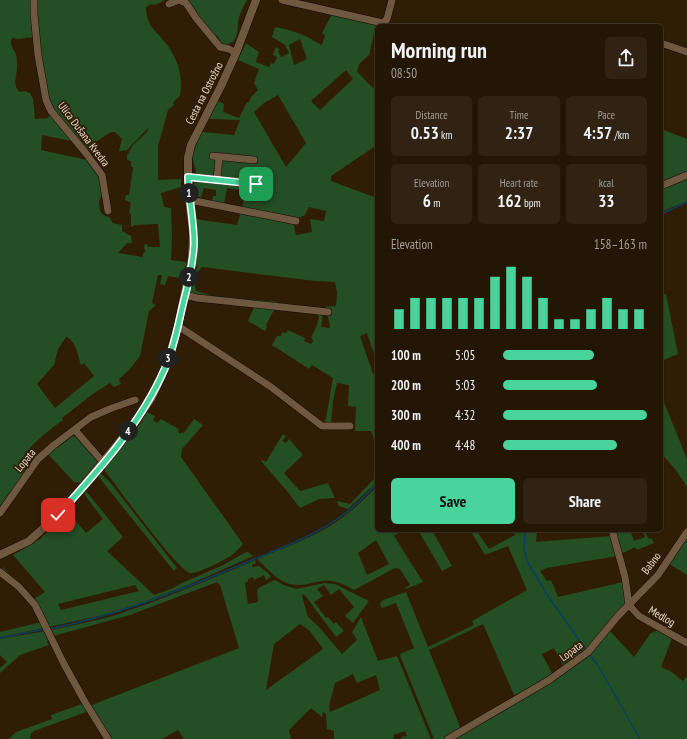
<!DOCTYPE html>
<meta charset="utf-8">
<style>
:root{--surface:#241604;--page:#302313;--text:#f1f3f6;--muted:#a39f9a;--line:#413526;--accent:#49d49c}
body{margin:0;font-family:"PT Sans Narrow",sans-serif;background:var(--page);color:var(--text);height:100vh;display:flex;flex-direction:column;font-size:15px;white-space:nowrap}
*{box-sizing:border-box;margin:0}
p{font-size:13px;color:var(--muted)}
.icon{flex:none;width:22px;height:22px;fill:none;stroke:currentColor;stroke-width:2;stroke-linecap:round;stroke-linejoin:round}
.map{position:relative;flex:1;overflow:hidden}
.panel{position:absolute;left:375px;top:24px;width:288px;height:508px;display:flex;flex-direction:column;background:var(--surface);border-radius:6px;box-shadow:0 1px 3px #0004,0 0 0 1px var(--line)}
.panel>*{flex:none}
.pin{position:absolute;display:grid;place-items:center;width:34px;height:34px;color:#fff;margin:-17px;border-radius:8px;box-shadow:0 2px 6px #0006}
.km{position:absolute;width:20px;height:20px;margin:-10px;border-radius:50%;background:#222;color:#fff;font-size:11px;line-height:20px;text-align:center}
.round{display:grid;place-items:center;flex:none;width:42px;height:42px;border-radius:6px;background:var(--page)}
.overview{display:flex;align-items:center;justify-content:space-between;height:68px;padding:0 16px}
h1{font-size:22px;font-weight:800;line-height:30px}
.metrics{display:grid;grid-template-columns:repeat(3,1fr);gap:6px;height:68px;padding:4px 16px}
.metrics div{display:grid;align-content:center;border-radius:6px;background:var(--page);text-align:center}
.metrics b{font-size:17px;font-weight:800}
.metrics small{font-size:11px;font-weight:400}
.metrics p{font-size:11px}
.chart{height:112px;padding:8px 16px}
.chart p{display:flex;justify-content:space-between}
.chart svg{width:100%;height:72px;margin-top:4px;stroke:var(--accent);stroke-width:6}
.button{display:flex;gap:8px;margin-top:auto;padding:8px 16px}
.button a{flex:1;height:46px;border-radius:6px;background:var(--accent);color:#111;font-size:16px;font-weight:800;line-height:46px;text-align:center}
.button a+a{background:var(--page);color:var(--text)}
ul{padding:0 16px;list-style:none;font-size:13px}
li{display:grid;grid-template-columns:64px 48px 1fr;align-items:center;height:30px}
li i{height:10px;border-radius:5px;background:var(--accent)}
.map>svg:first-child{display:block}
.green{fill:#244e24;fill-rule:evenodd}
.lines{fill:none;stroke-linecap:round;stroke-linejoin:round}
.stream{stroke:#084160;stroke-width:1.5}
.minor-casing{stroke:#180600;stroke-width:8}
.tertiary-casing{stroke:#180600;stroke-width:9}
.minor{stroke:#6f5840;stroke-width:7}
.tertiary{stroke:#6f5840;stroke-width:8}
.route-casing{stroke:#fff;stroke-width:8}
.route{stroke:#49d49c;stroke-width:5}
.labels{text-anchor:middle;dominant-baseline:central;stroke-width:3.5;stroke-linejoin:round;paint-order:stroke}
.street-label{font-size:11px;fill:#ebddcf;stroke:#301d05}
</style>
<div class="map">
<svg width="687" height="739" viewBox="0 0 687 739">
<rect width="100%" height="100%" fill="#301d05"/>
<g class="green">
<path d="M 0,0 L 33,0 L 34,37 L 18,39 L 13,38 L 11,40 C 11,46 12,48 15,52 C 17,55 17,61 17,65 C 18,74 11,85 20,92 L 25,91 L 30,93 L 33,99 L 35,119 C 40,118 44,119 48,118 L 50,114 L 98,170 L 103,192 L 99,201 L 100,211 L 103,215 L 109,217 L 113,223 L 122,225 L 122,231 L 131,236 L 132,243 L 127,243 L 118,253 L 143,257 L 143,253 L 145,252 L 144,245 L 147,244 L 148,247 L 160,247 L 158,224 L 135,225 L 131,227 L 131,214 L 129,213 L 131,203 L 125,200 L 126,195 L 129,195 L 133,168 L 131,166 L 131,161 L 127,160 L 127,156 L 133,145 L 147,132 L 149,127 L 127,150 L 119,151 L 122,139 L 115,132 L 111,132 L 91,145 L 88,152 L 52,110 L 43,80 L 36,0 L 165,0 L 155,5 L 151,4 L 146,7 C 146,27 158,32 168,46 C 179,62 183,77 180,96 L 173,102 L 174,105 L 168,110 L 158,146 L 158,180 L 181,179 L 181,187 L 161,193 L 164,207 L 171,208 L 172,236 L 171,260 L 187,262 L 184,279 L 168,276 L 165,285 L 160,284 L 162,275 L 158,275 L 152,303 L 156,305 L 149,311 L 140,356 L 130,369 L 119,379 L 121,384 L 114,387 L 110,383 L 94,393 L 62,418 L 63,420 C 43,435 31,443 18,465 L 26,470 L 0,510 ZM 42,135 L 71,141 L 87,160 L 41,150 ZM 66,337 C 76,340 78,356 81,365 L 84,363 L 94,376 L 55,408 L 37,384 L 54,365 L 58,349 Z"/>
<path d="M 186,0 L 247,0 C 244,6 241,11 239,17 C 237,26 239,34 233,42 L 229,43 L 228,45 L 222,44 C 219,37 216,34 209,31 Z"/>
<path d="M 332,14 L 376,25 L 369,55 L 359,64 L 357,72 L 373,88 L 377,85 L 377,145 L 331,176 L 331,181 L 377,198 L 377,363 L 367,333 L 360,336 L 373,374 L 377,372 L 377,395 L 374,398 L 377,401 L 377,441 L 374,439 L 371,431 L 355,431 L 356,407 L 348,406 L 349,385 L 337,383 L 333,401 L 331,424 L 325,424 L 333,378 L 312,365 L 309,369 L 272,345 L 277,336 L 281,336 L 282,332 L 286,333 L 288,330 L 305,338 L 304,341 L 311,344 L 313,341 L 311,337 C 316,329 319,322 319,313 L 323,314 L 321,327 L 330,328 C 330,321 327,319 328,314 L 324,310 L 325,307 L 336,306 L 337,292 L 335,282 L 315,281 L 202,267 C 195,273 194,282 196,291 L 213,296 L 278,302 L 277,304 L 187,295 L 193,269 L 197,269 L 198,266 L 193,265 L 195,219 L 237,225 L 241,211 L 293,221 L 296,235 L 312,232 L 310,219 L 324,221 L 326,211 L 309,207 L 305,215 L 296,219 L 242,209 L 245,191 L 227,188 L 224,204 L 212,201 L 213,196 L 216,196 L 216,190 L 204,188 L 201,197 L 192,197 L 196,172 L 193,160 L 192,149 L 216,100 L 224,104 L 223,112 L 239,118 L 247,102 L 249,102 L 251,97 L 258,90 L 254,83 L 259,69 L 238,60 L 246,43 L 259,52 L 256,62 L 269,67 L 271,63 L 274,64 L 277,57 L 273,55 L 276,47 L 280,50 L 278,51 L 281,57 L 289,53 L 285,45 L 272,37 L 275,27 C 293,30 306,35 321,45 L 323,43 L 323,41 L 325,36 L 322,33 ZM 300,39 L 307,59 L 294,65 L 289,45 ZM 346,70 L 353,79 L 320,110 L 311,101 ZM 278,95 L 306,143 L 286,167 L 254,112 L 264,103 ZM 209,119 L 240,120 L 234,135 L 202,132 Z"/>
<path d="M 661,129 L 687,139 L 687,174 L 661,185 Z"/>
<path d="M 687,177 L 687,201 L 661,212 L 661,188 Z"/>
<path d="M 666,294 L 678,354 L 661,361 L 661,295 Z"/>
<path d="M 255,305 L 275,308 L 266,325 L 267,327 L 265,331 L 248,321 Z"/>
<path d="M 661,395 L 687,459 L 687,487 L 675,469 L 661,453 Z"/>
<path d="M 147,412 L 155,416 L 153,420 L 157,423 L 161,419 L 179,429 L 178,432 L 180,434 L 182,432 L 184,433 L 194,419 L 203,425 L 182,449 L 181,457 L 243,544 C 239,548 236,552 232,555 C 225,560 198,574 190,573 C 177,570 117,486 105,471 L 105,468 L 135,432 Z"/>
<path d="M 283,434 L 286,436 L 282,441 L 286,443 L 289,439 L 303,455 L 284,473 L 300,491 L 328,483 L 335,498 L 319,499 L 300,508 L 287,491 L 261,461 L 262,460 L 266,462 Z"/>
<path d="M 73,436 L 76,437 L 97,460 L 96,465 L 80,485 L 79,482 L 74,482 L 72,480 L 48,454 Z"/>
<path d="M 101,474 L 109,481 L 177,568 L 174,571 L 98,476 Z"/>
<path d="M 377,476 L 377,482 L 348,509 L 339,506 L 337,501 L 350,504 Z"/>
<path d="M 377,486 L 377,530 L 399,530 L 400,532 L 394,536 L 423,582 L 406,589 L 405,588 L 410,585 L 400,569 L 395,568 L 354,590 C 345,585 335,580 324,581 C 311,582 300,588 287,583 C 275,579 266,567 257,559 C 286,547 318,536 343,517 C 356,508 366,497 377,486 ZM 376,540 L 389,564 L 367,575 L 358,553 Z"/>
<path d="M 86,491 L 123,537 L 107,551 L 154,595 L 171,589 L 182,583 L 223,565 L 246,552 L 248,552 L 253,556 L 188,585 L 139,604 L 99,616 L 49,627 L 1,570 L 3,567 L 13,578 L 14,577 L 34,599 L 45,592 L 13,555 L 40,539 L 68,512 L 86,533 L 103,519 L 84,494 ZM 135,585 L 139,591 L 61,610 L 58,604 Z"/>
<path d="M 418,530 L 432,530 L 452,566 L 442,571 Z"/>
<path d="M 470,530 L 476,530 L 489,549 L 515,535 L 512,530 L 514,530 L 516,532 L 518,530 L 537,530 L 536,542 L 612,536 L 617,556 L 547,568 L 540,571 L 547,581 L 551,580 L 558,597 L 623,582 L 626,603 L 598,639 L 564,667 L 554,648 L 542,654 L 552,673 L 551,675 L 515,697 L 483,624 L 429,650 L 461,729 L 445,739 L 434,739 L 401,658 L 400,654 L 414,648 L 396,603 L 382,608 L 380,604 L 383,600 L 406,592 L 428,647 L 474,625 L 472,621 L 527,590 L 508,546 L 485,555 Z"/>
<path d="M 615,530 L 630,530 L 634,541 L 645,537 L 642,530 L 644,530 L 649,539 L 651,538 L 654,543 L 637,550 L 635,547 L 621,554 Z"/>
<path d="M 687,535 L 687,575 L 668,563 Z"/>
<path d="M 255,560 L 256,563 L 252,565 L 252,567 L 259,566 L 268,573 L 271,577 L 266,580 L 264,575 L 254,580 L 253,577 L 248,579 L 248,581 L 245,583 L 248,604 L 258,602 L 257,590 L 260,587 L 275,580 L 284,585 L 296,589 L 324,583 L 335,584 L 369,601 L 353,623 L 345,616 L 354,607 L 339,589 L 331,595 L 324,585 L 317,589 L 323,596 L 314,602 L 326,618 L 328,617 L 334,624 L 336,622 L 344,631 L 336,637 L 304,594 L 302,596 L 308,617 L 319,627 L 342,654 L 357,640 L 352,632 L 361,617 L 378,661 L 397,656 L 431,739 L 401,739 L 401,737 L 407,736 L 405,731 L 393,735 L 394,739 L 334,739 L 334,731 L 327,729 L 326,714 L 323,712 L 322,717 L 311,708 L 289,730 L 291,739 L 184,739 L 178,730 L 162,739 L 110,739 L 89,706 L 239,648 L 220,585 L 217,582 L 130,615 L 53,636 L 51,630 C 72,625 95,621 116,615 C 163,599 209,580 255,560 ZM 300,624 L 310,631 L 323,649 L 266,690 L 274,644 ZM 353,674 L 357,683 L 376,675 L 380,690 L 330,712 L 329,706 L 335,683 Z"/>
<path d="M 42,622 L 44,628 L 0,637 L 0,632 Z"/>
<path d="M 609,630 L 634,657 L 651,633 L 659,630 L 672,638 L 661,667 L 670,671 L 683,681 L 687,676 L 687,739 L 452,739 L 553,680 Z"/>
<path d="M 45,631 L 48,640 L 47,642 L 49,645 L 20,655 L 0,673 L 0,668 L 7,662 L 0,655 L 0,639 Z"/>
<path d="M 51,644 L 89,711 L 34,731 L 31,734 L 30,739 L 9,739 L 16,732 L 52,719 L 51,715 L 82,704 Z"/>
</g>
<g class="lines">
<g class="stream">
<path d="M 661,214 L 687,202"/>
<path d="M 525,530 L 524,549 L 527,561 L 548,596 L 586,650"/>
<path d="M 49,629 C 120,615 186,588 252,560 C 283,547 317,535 344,514 C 356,506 367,494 377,483"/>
<path d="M 0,638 L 45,629"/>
<path d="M 590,655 L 599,667 L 640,739"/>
</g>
<g class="minor-casing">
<g id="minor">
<path d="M 34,0 L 34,14 L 38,55 L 46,100 L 51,111 L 85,152 L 102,175 L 108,211"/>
<path d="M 282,0 L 383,23 L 386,26"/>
<path d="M 169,4 L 179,0 L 186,3 L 196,18 L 220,47 L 229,49 L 236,53"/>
<path d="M 383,23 L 387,19 L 392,0"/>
<path d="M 661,43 L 687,52"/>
<path d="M 213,156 L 254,160"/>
<path d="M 188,177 L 256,184"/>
<path d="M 217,180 L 219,157"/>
<path d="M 661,186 L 687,175"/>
<path d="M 190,200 L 296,221"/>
<path d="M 185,295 L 197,298 L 328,312"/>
<path d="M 178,326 L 271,387 L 322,426 L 350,426"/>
<path d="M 75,430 L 103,462"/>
<path d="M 0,513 L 38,459 L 54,445 L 91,417 L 112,408 L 135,400"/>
<path d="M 612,530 L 625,577 L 629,605"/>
<path d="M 0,572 L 19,587 L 35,605 L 64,664 L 85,702 L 108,739"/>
<path d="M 629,605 L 639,616 L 687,643"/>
<path d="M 448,739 L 549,680 L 588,652 L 617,617 L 658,575 L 687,532"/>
</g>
</g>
<g class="tertiary-casing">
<path id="tertiary" d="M 0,555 L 29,541 L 58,515 L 71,501 L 129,430 L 151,399 L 166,367 L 178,326 L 192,258 L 193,233 L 188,190 L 188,158 L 191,145 L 221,86 L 236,53 L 256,0"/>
</g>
<use href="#minor" class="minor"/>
<use href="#tertiary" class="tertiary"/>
</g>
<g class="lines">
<g class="route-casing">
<path id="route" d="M 58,515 C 98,471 141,424 165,368 C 174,348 178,325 183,304 C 188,285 193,264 194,244 C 194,222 189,200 188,177 L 256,184"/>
</g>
<use href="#route" class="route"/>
</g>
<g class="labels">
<g class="street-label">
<text transform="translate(204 93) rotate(-63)">Cesta na Ostrožno</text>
<text transform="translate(84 134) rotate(53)">Ulica Dušana Kvedra</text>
<text transform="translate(25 460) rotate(-51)">Lopata</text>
<text transform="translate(651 563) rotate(-53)">Babno</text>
<text transform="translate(662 616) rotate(30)">Medlog</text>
<text transform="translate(571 651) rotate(-37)">Lopata</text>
</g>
</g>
</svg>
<div class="pin" style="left:256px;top:184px;background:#1e9e55"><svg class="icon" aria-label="arrive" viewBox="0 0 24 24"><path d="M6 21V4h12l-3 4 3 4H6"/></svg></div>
<div class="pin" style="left:58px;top:515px;background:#d93025"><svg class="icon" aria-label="check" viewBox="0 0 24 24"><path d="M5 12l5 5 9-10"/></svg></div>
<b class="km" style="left:189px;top:193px">1</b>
<b class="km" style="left:189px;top:277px">2</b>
<b class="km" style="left:168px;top:358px">3</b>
<b class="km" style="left:128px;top:431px">4</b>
<section class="panel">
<div class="overview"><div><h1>Morning run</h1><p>08:50</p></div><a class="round"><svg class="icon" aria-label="share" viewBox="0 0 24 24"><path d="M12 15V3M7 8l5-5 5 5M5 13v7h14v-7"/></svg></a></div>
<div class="metrics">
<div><p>Distance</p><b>0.53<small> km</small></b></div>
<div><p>Time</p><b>2:37</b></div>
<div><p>Pace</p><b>4:57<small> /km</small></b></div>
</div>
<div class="metrics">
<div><p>Elevation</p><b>6<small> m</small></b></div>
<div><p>Heart rate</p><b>162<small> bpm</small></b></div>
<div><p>kcal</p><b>33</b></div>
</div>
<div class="chart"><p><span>Elevation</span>158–163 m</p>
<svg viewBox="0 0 160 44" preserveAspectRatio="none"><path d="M5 44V32M15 44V25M25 44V25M35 44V25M45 44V25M55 44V25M65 44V12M75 44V6M85 44V12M95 44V25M105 44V38M115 44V38M125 44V32M135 44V25M145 44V32M155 44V32"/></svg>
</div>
<ul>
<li><b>100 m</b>5:05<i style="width:63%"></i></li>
<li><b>200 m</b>5:03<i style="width:65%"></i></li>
<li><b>300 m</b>4:32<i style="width:100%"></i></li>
<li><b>400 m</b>4:48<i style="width:79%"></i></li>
</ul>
<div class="button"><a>Save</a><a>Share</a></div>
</section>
</div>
